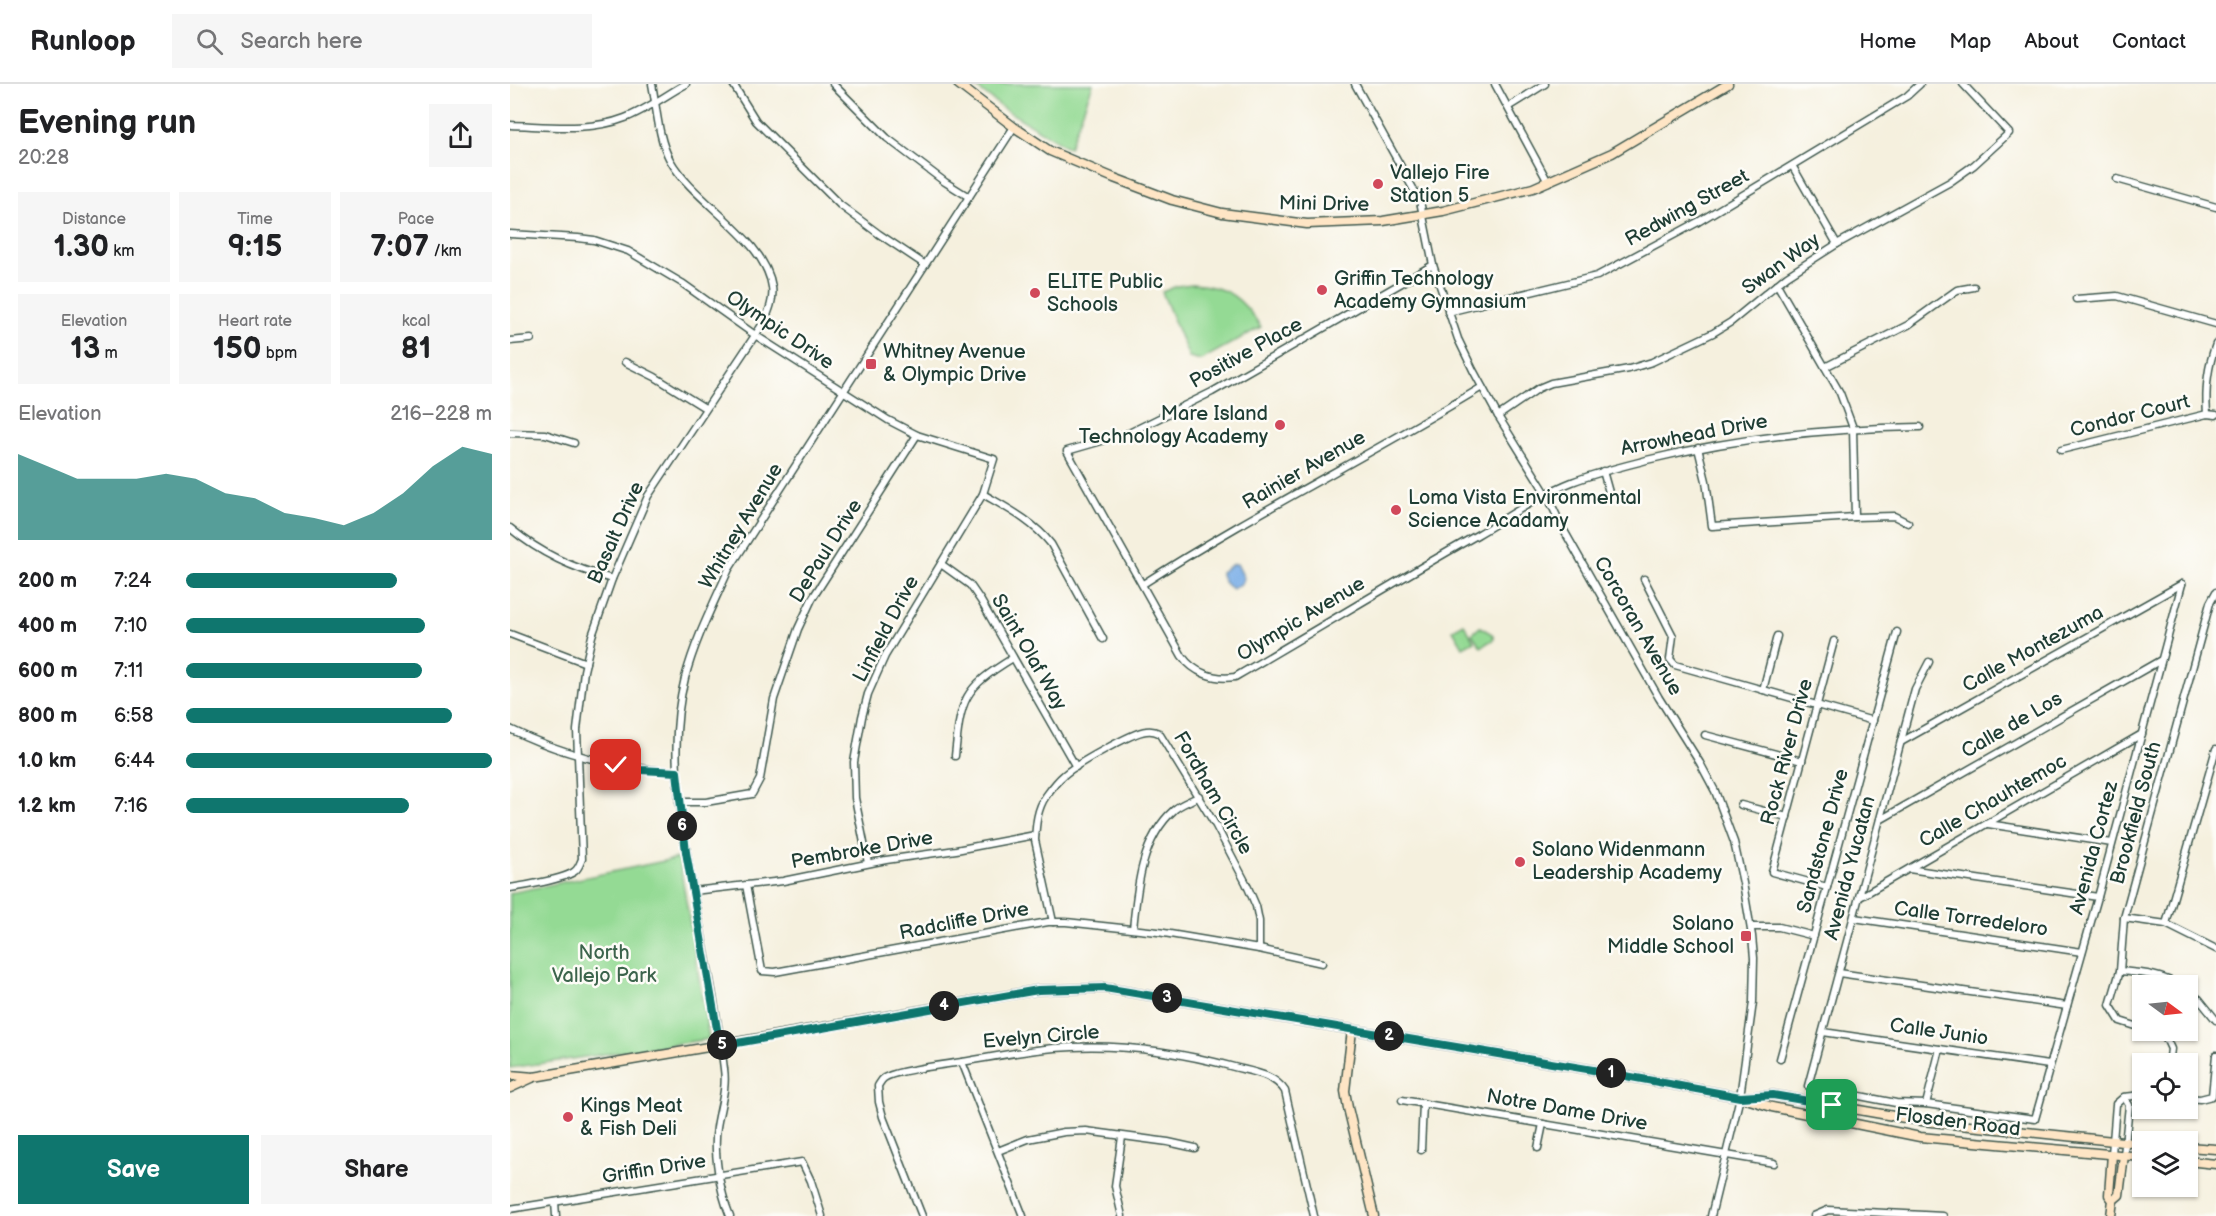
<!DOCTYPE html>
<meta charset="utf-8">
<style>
:root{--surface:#fff;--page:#f6f6f6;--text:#202124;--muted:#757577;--line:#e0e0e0;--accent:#0f766e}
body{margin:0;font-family:"Balsamiq Sans",sans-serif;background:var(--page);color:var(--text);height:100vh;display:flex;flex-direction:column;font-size:22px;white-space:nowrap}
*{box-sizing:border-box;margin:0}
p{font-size:20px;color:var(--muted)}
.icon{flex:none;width:33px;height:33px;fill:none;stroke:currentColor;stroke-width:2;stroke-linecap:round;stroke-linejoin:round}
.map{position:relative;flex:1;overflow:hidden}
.panel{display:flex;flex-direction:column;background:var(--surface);width:510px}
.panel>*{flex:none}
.needle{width:39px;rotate:105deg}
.tools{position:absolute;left:1622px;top:891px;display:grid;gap:12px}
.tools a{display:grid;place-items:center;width:66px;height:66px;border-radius:0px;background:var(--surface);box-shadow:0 2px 4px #0004;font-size:30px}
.pin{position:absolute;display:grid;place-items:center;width:51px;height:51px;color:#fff;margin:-26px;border-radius:12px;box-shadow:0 3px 9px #0006}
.km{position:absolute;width:30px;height:30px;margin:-15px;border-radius:50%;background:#222;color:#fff;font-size:16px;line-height:30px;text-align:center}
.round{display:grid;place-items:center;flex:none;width:63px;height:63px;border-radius:0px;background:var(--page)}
.summary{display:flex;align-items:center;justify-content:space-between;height:102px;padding:0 18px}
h1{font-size:33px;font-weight:800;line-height:45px}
.stats{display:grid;grid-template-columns:repeat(3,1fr);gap:9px;height:102px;padding:6px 18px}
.stats div{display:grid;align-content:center;border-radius:0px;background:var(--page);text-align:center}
.stats b{font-size:30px;font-weight:800}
.stats small{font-size:16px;font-weight:400}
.stats p{font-size:16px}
.chart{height:168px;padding:12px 18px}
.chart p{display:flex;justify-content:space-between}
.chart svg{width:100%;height:108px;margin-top:6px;fill:var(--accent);opacity:.7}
.cta{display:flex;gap:12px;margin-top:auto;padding:12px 18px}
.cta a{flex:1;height:69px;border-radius:0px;background:var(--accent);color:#fff;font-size:24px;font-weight:800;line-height:69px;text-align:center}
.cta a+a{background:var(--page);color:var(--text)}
ul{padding:0 18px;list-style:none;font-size:20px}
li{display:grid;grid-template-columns:96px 72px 1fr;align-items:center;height:45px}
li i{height:15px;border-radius:8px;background:var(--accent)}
header{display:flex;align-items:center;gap:36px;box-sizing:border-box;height:84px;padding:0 30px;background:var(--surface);border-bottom:2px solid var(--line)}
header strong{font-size:28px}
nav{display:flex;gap:33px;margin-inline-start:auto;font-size:21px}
.search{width:420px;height:54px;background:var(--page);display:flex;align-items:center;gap:15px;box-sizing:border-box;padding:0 21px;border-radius:0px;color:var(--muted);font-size:22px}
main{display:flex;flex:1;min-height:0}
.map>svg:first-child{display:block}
.green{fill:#94da94;stroke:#5a8c64;stroke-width:1.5}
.water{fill:#7aaee7;stroke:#4c768e;stroke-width:1.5}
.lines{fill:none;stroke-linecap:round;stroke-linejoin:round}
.street-casing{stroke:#3f584e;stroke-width:9}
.secondary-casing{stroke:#3f584e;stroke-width:11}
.street{stroke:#fff;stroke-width:6}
.secondary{stroke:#fee5c5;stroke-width:8}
.route-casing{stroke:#fff;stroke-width:12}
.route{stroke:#0f766e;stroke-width:8}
.poi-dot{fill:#d1495b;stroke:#fdfcf7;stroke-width:2}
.labels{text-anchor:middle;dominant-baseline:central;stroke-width:5;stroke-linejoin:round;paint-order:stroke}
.poi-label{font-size:20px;fill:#1f3d34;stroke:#fdfcf7;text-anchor:start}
.street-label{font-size:20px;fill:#1f3d34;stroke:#fdfcf7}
.park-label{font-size:20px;fill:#3c644c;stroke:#fdfcf7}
</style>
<header>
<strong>Runloop</strong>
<div class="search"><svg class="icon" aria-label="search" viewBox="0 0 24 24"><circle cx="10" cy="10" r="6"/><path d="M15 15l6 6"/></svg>Search here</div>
<nav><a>Home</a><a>Map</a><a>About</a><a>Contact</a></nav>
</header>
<main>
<section class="panel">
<div class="summary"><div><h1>Evening run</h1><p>20:28</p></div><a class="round"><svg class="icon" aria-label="share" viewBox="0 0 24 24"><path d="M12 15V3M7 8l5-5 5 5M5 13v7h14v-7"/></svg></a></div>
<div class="stats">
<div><p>Distance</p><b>1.30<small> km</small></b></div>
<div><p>Time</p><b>9:15</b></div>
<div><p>Pace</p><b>7:07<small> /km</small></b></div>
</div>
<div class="stats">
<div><p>Elevation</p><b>13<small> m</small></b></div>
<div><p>Heart rate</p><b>150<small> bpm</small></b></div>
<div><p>kcal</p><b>81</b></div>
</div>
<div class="chart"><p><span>Elevation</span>216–228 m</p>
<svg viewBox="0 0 160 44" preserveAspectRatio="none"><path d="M0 44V9L10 14L20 19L30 19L40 19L50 17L60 19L70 25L80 27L90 33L100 35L110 38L120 33L130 25L140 14L150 6L160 9V44z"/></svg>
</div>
<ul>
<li><b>200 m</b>7:24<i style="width:69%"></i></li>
<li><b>400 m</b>7:10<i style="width:78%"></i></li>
<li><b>600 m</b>7:11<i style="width:77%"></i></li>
<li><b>800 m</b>6:58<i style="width:87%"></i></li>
<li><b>1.0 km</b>6:44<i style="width:100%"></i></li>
<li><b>1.2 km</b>7:16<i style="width:73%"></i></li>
</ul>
<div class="cta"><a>Save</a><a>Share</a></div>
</section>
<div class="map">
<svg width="1706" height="1132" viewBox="0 0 1706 1132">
<rect width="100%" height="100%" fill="#fdfcf7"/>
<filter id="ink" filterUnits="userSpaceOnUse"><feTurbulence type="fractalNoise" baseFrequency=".0167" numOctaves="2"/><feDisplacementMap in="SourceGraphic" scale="12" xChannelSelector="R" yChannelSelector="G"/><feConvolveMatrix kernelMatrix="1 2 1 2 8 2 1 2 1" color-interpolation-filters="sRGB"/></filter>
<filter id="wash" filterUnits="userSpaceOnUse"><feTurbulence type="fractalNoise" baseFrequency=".008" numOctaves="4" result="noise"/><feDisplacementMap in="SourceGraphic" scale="24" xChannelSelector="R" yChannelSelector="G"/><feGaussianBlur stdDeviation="1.35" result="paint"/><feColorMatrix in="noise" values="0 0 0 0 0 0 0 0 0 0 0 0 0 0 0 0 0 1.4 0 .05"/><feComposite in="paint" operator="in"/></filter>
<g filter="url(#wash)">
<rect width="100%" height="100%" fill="#f5f0de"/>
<g class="green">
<path d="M 462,0 L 583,0 L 559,64 L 494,25 Z"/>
<path d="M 682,200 C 718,202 732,214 751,243 L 691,276 L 679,273 L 652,208 L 667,202 Z"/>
<path d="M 954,540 L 964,557 L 953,563 L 943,546 Z"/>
<path d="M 970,543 L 982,550 L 984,555 L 971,563 L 962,550 Z"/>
<path d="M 169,774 L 199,955 L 0,984 L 0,809 Z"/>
</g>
<path class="water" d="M 723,480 L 727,480 L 734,494 L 731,500 L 722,505 C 715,500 711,496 711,488 Z"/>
</g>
<g filter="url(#ink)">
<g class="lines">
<g class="street-casing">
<g id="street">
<path d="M 223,0 L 246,37 L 330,121 L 369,150 L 414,180"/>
<path d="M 323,0 L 377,54 L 435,98 L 459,113"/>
<path d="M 845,0 L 910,117 L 923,181 L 948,255 L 963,286 L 988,332 L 1037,411 L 1052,443 L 1149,614 L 1190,679 L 1205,707 L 1224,758 L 1233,799 L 1242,852 L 1244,874 L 1243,918 L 1230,1013 L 1201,1132"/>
<path d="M 985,0 L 1038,98"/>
<path d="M 998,23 L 1035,0"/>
<path d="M 0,41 C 37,42 79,48 115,34 C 136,26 156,11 176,0"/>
<path d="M 1283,83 L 1327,160"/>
<path d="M 1607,95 L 1706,123"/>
<path d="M 0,150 L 68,154 L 84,156 L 118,167 L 172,199 L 245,251 L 378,336 L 407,351 L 484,375 L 473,410 L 375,572 L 358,610 L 352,633 L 344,678 L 345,714 L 358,779"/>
<path d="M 923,181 L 702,308 L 619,349 L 557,367 L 672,572 C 684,589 704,596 725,593 C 806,546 886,497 967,451 C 997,434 1031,410 1062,398 C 1088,388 1114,382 1141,375 C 1230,353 1319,344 1410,343"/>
<path d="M 1267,200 L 1330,309 L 1343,344 L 1345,433"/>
<path d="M 1566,215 L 1607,212 L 1706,240"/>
<path d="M 938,228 L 1087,192 L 1188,138 L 1397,12 L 1410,0"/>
<path d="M 0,257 L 21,255"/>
<path d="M 115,278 L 145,293 L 195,324"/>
<path d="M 1315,283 L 1398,241 L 1447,206 L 1464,203"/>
<path d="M 1697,330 C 1695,305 1697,284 1706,260"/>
<path d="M 988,332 L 1029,304 L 1041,299 L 1119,285 L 1142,278 L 1203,249 L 1221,238 L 1277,192 L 1327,160 L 1440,98 L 1464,81 L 1499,49 L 1453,0"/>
<path d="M 0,349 L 35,350 L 64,359"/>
<path d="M 1188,364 L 1196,397 L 1202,442 L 1345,433 L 1384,432 L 1398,439"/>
<path d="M 1551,366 L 1697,330 L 1706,331"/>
<path d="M 1093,387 L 1100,412"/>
<path d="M 473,410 C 497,424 523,437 541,460 L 593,555"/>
<path d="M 0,444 C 31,470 63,484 102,495"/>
<path d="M 431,480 L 460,501 L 471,517 L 566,683"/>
<path d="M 1134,495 L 1163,552 L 1160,575 L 1165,581 L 1363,637"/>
<path d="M 633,500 C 743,429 861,371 972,303"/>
<path d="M 0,550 L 76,579"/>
<path d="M 1419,578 L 1405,605 L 1298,1002 L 1386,1019 L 1416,1020 L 1525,1035 L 1588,813 L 1672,500"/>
<path d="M 1253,606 L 1267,552"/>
<path d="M 0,645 C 52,671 110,684 167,688"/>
<path d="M 1195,651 L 1292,677"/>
<path d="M 1391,658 L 1672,500"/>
<path d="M 445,672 C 451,615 452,605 503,574"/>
<path d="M 169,718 L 196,718 L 242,710 L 250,695 L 264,615 L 288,545 L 302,515 L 407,351"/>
<path d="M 1231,721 L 1277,733"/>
<path d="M 1370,736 L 1651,576"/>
<path d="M 1478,740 L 1602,759"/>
<path d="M 1399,785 L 1588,813"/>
<path d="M 236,801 L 252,887 L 265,888 L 538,838 L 556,838 L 648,848 L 749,865 L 812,879"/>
<path d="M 1317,803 L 1262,788 L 1324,557"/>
<path d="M 0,804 C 14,802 55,795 65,787 C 69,784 70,779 72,775 L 67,646 L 74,587 L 82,552 L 102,495 L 138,412 L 254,238 C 259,227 264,215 262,203 C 255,154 184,119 160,76 C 148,54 147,25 142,0"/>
<path d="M 183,807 L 273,797 L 376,776 L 446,766 L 525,751"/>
<path d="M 1350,813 L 1632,650"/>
<path d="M 1344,834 L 1572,868"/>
<path d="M 1614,834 L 1656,840 L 1706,865"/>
<path d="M 543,838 L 525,756 C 526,740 527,725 536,712 C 541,705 548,696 554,691 C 565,681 623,648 636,647 C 641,646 645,647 649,649 L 706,742 L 736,799 L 746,822 L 749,837 L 749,865"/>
<path d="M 1656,840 L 1706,665"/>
<path d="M 1241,843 L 1269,843 L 1304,852"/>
<path d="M 623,845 C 627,805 631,755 664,726 C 670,720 681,717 689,712"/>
<path d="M 1610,887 C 1630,889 1652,890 1669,902"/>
<path d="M 1329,889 L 1557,922"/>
<path d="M 1677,907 L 1689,915 L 1706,936"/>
<path d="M 1632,944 L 1610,937 L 1600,921 L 1610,887 L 1614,834 L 1700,519 L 1706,508"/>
<path d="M 1639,946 L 1655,952 L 1661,965 L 1659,980"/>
<path d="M 1313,948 L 1539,981"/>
<path d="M 1270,975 L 1387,548"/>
<path d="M 452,978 L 513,1132"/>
<path d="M 1614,1013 L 1619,1021 L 1614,1071"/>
<path d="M 1677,1014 L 1690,1015 L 1702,1012 L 1706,971"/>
<path d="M 892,1016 L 1264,1079"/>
<path d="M 1416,1020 L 1430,965"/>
<path d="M 612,1053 L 605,1102 L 612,1132"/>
<path d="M 1028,1064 L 1033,1040"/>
<path d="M 911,1066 L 913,1019"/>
<path d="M 488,1067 L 518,1055 L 554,1048 L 576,1047 L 658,1058 L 685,1064"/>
<path d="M 1602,1070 L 1606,1020 L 1614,1013 L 1632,1011"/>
<path d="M 45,1118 L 46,1132"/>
<path d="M 0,1125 L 292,1078 L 301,1097 L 312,1132"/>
<path d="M 220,1132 C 210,1108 203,1068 207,1043 C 210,1023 217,1005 214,985 C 207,925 194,865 183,806 C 171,737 157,663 175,594 C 185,556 203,521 219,485 L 504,43"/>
<path d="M 412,1132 L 373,1033 L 369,1018 L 368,1002 C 370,999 371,996 374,994 C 384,987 431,981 445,979 C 477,974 511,967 544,964 C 604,959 666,967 724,983 C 743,988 764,990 775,1007 L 804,1132"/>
<path d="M 1304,1132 L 1318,1126 L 1433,1132"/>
</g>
</g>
<g class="secondary-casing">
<g id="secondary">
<path d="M 448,0 L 504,43 L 540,67 L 604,94 L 662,116 L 712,129 L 797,140 L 873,137 L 933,127 L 1023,104 L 1102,69 L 1218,0"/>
<path d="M 842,946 L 835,1007 L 838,1024 L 864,1132"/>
<path d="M 0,991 L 24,993 L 528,906 L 595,904 L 1083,986 L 1230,1013 L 1262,1023 L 1410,1053 L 1632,1073"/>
<path d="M 0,1004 L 24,993"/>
<path d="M 1237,1013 L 1263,1011 L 1412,1037 L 1632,1060"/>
<path d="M 1677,1063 L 1706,1065"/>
<path d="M 1677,1077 L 1706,1080"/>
<path d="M 1603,1116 L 1609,1111 L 1614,1071"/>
<path d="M 1601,1132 L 1603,1116 L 1599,1111 L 1602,1070"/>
</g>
</g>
<use href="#street" class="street"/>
<use href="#secondary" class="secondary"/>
</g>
</g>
<g class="lines" filter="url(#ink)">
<g class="route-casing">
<path id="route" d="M 106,681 L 131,686 L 167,688 L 176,768 L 210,962 L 528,906 L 595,904 L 1083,986 L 1230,1013 L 1263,1011 L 1322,1021"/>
</g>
<use href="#route" class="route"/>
</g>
<g class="poi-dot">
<circle cx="868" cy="100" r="6"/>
<circle cx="812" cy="206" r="6"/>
<circle cx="525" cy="209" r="6"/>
<rect x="355" y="274" width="12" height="12" rx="3"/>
<circle cx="770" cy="341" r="6"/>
<circle cx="886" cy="426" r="6"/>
<circle cx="1010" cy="778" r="6"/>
<rect x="1230" y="846" width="12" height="12" rx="3"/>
<circle cx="58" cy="1033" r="6"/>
</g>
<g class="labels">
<g class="poi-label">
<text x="880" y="89">Vallejo Fire<tspan x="880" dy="23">Station 5</tspan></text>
<text x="824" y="195">Griffin Technology<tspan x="824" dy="23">Academy Gymnasium</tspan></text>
<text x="537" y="198">ELITE Public<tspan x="537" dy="23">Schools</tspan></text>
<text x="373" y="268">Whitney Avenue<tspan x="373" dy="23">&amp; Olympic Drive</tspan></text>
<text x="758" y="330" text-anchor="end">Mare Island<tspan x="758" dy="23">Technology Academy</tspan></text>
<text x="898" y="414">Loma Vista Environmental<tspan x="898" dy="23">Science Acadamy</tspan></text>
<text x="1022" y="766">Solano Widenmann<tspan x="1022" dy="23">Leadership Academy</tspan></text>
<text x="1224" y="840" text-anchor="end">Solano<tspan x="1224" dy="23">Middle School</tspan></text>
<text x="70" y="1022">Kings Meat<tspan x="70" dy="23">&amp; Fish Deli</tspan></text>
</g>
<g class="street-label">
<text transform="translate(814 120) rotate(1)">Mini Drive</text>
<text transform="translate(1177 124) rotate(-29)">Redwing Street</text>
<text transform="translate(1271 180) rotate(-36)">Swan Way</text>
<text transform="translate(270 246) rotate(34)">Olympic Drive</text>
<text transform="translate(736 269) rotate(-29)">Positive Place</text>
<text transform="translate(1620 332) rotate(-14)">Condor Court</text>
<text transform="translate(1184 351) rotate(-11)">Arrowhead Drive</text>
<text transform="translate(794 386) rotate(-30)">Rainier Avenue</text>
<text transform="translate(231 442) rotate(-59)">Whitney Avenue</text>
<text transform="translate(106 449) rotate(-66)">Basalt Drive</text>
<text transform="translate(316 467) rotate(-58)">DePaul Drive</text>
<text transform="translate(791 535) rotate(-31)">Olympic Avenue</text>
<text transform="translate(1128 542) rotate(60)">Corcoran Avenue</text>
<text transform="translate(376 545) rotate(-62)">Linfield Drive</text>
<text transform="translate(1523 565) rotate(-29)">Calle Montezuma</text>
<text transform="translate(519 568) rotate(60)">Saint Olaf Way</text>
<text transform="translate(1502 641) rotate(-30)">Calle de Los</text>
<text transform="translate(1277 668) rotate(-75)">Rock River Drive</text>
<text transform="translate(703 709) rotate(60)">Fordham Circle</text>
<text transform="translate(1483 717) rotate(-30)">Calle Chauhtemoc</text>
<text transform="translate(1626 729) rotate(-75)">Brookfield South</text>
<text transform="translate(1313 757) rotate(-75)">Sandstone Drive</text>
<text transform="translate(1584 764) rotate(-75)">Avenida Cortez</text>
<text transform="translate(352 766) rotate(-10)">Pembroke Drive</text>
<text transform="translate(1340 784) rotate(-75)">Avenida Yucatan</text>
<text transform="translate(1461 835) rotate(8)">Calle Torredeloro</text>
<text transform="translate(454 837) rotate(-11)">Radcliffe Drive</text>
<text transform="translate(1429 948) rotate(8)">Calle Junio</text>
<text transform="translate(531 953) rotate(-5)">Evelyn Circle</text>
<text transform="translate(1057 1026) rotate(10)">Notre Dame Drive</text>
<text transform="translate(1448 1038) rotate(7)">Flosden Road</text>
<text transform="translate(144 1085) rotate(-9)">Griffin Drive</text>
</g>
<g class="park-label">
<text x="94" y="869">North<tspan x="94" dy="23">Vallejo Park</tspan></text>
</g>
</g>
</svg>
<div class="tools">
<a><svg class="needle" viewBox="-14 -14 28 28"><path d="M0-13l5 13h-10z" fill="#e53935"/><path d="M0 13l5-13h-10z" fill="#757577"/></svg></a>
<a><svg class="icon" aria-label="locate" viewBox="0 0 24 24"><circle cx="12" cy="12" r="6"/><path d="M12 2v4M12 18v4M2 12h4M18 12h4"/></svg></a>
<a><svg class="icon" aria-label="layers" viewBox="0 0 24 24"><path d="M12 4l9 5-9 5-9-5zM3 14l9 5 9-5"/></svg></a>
</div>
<div class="pin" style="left:1322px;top:1021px;background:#1e9e55"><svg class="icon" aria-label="arrive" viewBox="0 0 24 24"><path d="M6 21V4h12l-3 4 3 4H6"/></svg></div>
<div class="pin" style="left:106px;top:681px;background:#d93025"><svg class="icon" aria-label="check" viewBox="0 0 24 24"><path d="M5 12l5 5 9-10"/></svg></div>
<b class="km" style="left:1101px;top:989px">1</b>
<b class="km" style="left:879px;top:952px">2</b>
<b class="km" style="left:657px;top:914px">3</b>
<b class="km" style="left:434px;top:922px">4</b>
<b class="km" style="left:212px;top:961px">5</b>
<b class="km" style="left:172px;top:742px">6</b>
</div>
</main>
